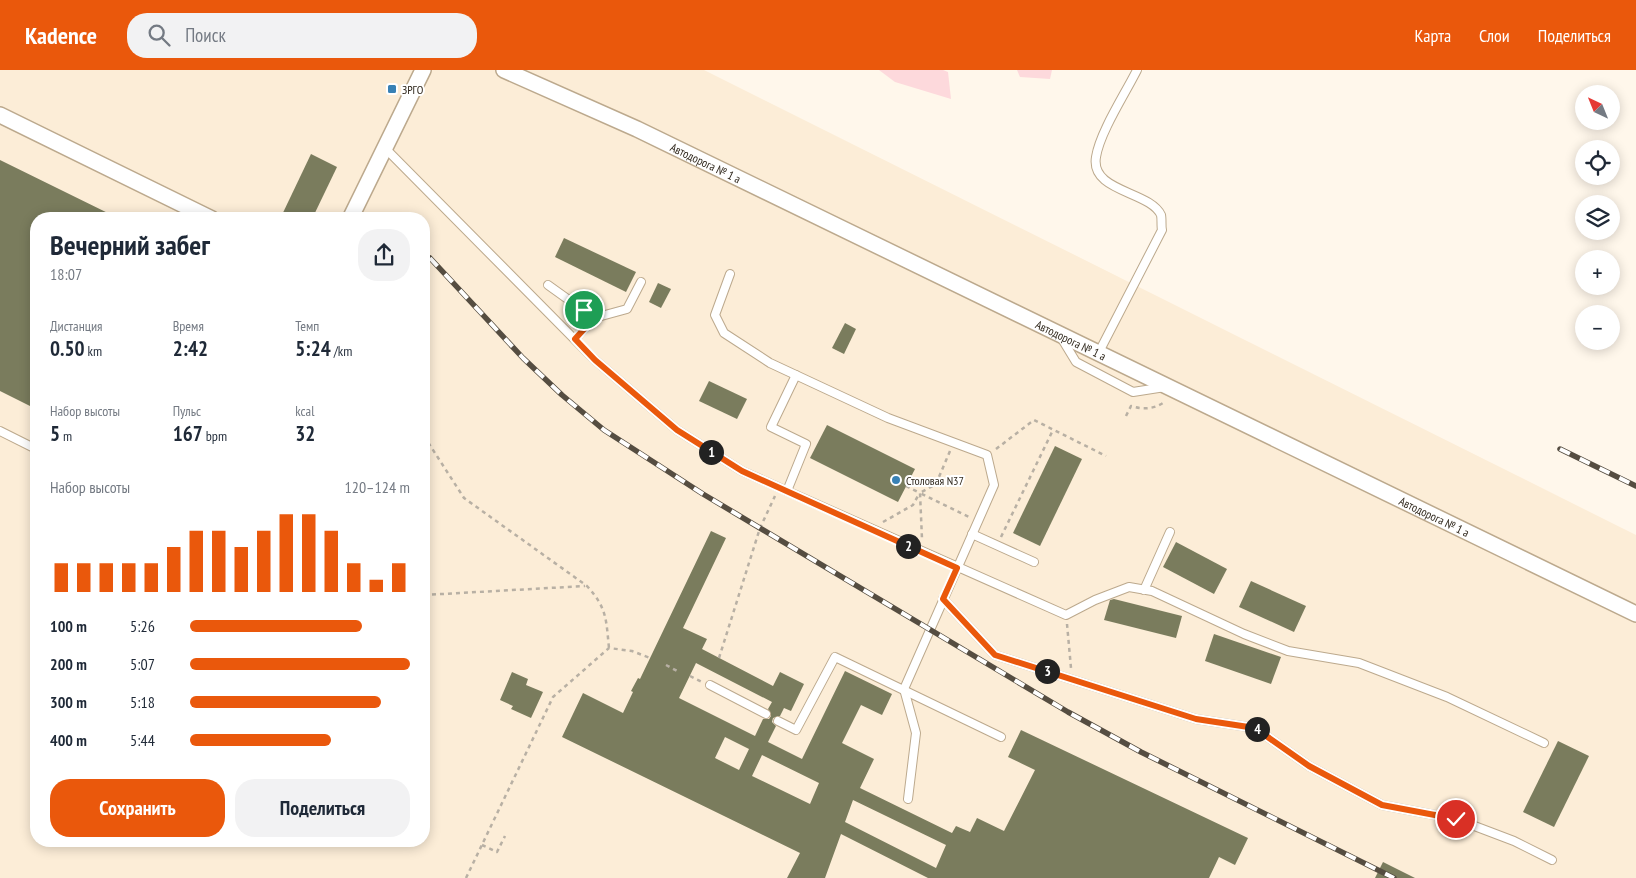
<!DOCTYPE html>
<html lang="ru">
<meta charset="utf-8">
<style>
:root{--surface:#fff;--page:#f2f2f3;--text:#1f2937;--muted:#747a83;--accent:#ea580c}
body{margin:0;font-family:"PT Sans Narrow",sans-serif;background:var(--page);color:var(--text);height:100vh;display:flex;flex-direction:column;font-size:19px;white-space:nowrap}
*{box-sizing:border-box;margin:0}
p{font-size:16px;color:var(--muted)}
.icon{flex:none;width:28px;height:28px;fill:none;stroke:currentColor;stroke-width:2;stroke-linecap:round;stroke-linejoin:round}
.map{position:relative;flex:1;overflow:hidden}
.details{position:absolute;left:30px;top:142px;width:400px;height:635px;display:flex;flex-direction:column;background:var(--surface);border-radius:20px;box-shadow:0 2px 12px #0003}
.details>*{flex:none}
.needle{width:32px;rotate:317deg}
.fabs{position:absolute;left:1575px;top:15px;display:grid;gap:10px}
.fabs a{display:grid;place-items:center;width:45px;height:45px;border-radius:50%;background:var(--surface);box-shadow:0 2px 12px #0003;font-size:25px}
.pin{position:absolute;display:grid;place-items:center;width:42px;height:42px;color:#fff;margin:-21px;border:2px solid #fff;border-radius:50%;box-shadow:0 1px 5px #0007}
.km{position:absolute;width:25px;height:25px;margin:-12px;border-radius:50%;background:#222;color:#fff;font-size:14px;line-height:25px;text-align:center}
.round{display:grid;place-items:center;flex:none;width:52px;height:52px;border-radius:20px;background:var(--page)}
.headline{display:flex;align-items:center;justify-content:space-between;height:85px;padding:0 20px}
h1{font-size:28px;font-weight:700;line-height:38px}
.figures{display:grid;grid-template-columns:repeat(3,1fr);gap:8px;height:85px;padding:5px 20px}
.figures div{display:grid;align-content:center}
.figures b{font-size:21px;font-weight:700}
.figures small{font-size:14px;font-weight:400}
.figures p{font-size:14px}
.chart{height:140px;padding:10px 20px}
.chart p{display:flex;justify-content:space-between}
.chart svg{width:100%;height:90px;margin-top:5px;stroke:var(--accent);stroke-width:6}
.button{display:flex;gap:10px;margin-top:auto;padding:10px 20px}
.button a{flex:1;height:58px;border-radius:20px;background:var(--accent);color:#fff;font-size:20px;font-weight:700;line-height:58px;text-align:center}
.button a+a{background:var(--page);color:var(--text)}
ul{padding:0 20px;list-style:none;font-size:16px}
li{display:grid;grid-template-columns:80px 60px 1fr;align-items:center;height:38px}
li i{height:12px;border-radius:6px;background:var(--accent)}
header{display:flex;align-items:center;gap:30px;box-sizing:border-box;height:70px;padding:0 25px;background:var(--accent);color:#fff}
header strong{font-size:24px}
nav{display:flex;gap:28px;margin-inline-start:auto;font-size:18px}
.search{width:350px;height:45px;background:var(--page);display:flex;align-items:center;gap:12px;box-sizing:border-box;padding:0 18px;border-radius:20px;color:var(--muted);font-size:19px}
.map>svg:first-child{display:block}
.built{fill:#fcedd7;fill-rule:evenodd}
.green{fill:#fdd9dc}
.building{fill:#7a7c5d;fill-rule:evenodd}
.lines{fill:none;stroke-linecap:round;stroke-linejoin:round}
.lane-casing{stroke:#bca98d;stroke-width:10}
.street-casing{stroke:#bca98d;stroke-width:18}
.path{stroke:#b8b0a4;stroke-width:2.5;stroke-dasharray:4 4;stroke-linecap:butt}
.lane{stroke:#fff;stroke-width:8}
.street{stroke:#fff;stroke-width:15}
.rail-casing{stroke:#554d41;stroke-width:5.5}
.rail{stroke:#fff;stroke-width:4;stroke-dasharray:11;stroke-linecap:butt}
.route-casing{stroke:#fff;stroke-width:10}
.route{stroke:#ea580c;stroke-width:6}
.poi-dot{fill:#3881b5;stroke:#fff;stroke-width:2}
.labels{text-anchor:middle;dominant-baseline:central;stroke-width:4;stroke-linejoin:round;paint-order:stroke}
.poi-label{font-size:12px;fill:#30281d;stroke:#fff;text-anchor:start}
.street-label{font-size:12px;fill:#30281d;stroke:#fff}
</style>
<header>
<strong>Kadence</strong>
<div class="search"><svg class="icon" aria-label="search" viewBox="0 0 24 24"><circle cx="10" cy="10" r="6"/><path d="M15 15l6 6"/></svg>Поиск</div>
<nav><a>Карта</a><a>Слои</a><a>Поделиться</a></nav>
</header>
<div class="map">
<svg width="1636" height="808" viewBox="0 0 1636 808">
<rect width="100%" height="100%" fill="#fff7eb"/>
<path class="built" d="M 0,0 L 704,0 L 1636,465 L 1636,808 L 0,808 ZM 36,149 L 424,149 L 424,771 L 36,771 Z"/>
<g class="green">
<path d="M 879,0 L 943,0 L 948,2 L 951,29 L 895,12 Z"/>
<path d="M 1017,0 L 1052,0 L 1050,9 L 1020,7 Z"/>
</g>
<g class="building">
<path d="M 311,84 L 337,97 L 312,149 L 280,149 Z"/>
<path d="M 0,90 L 120,149 L 36,149 L 36,339 L 0,321 Z"/>
<path d="M 564,168 L 636,202 L 626,222 L 555,187 Z"/>
<path d="M 658,213 L 671,219 L 661,238 L 649,232 Z"/>
<path d="M 845,253 L 856,259 L 844,284 L 832,278 Z"/>
<path d="M 709,311 L 747,329 L 737,349 L 699,331 Z"/>
<path d="M 827,355 L 915,399 L 898,432 L 810,388 Z"/>
<path d="M 1055,376 L 1082,389 L 1040,476 L 1013,463 Z"/>
<path d="M 711,461 L 726,468 L 683,558 L 707,569 L 702,579 L 773,616 L 780,602 L 804,614 L 791,641 L 784,638 L 780,646 L 773,648 L 772,652 L 776,656 L 768,672 L 802,689 L 845,601 L 892,624 L 882,645 L 861,635 L 842,673 L 874,689 L 860,718 L 952,763 L 956,756 L 970,762 L 977,748 L 1004,761 L 1035,700 L 1008,687 L 1021,660 L 1248,768 L 1235,795 L 1219,787 L 1209,808 L 928,808 L 841,764 L 825,808 L 787,808 L 800,783 L 562,667 L 583,623 L 623,643 L 633,622 L 631,621 L 638,608 L 640,609 ZM 696,593 L 772,632 L 768,639 L 771,646 L 769,649 L 763,649 L 755,666 L 679,628 ZM 725,667 L 749,679 L 739,700 L 715,688 ZM 762,685 L 819,713 L 810,734 L 752,706 ZM 853,730 L 946,775 L 936,798 L 845,752 Z"/>
<path d="M 1176,472 L 1227,499 L 1214,524 L 1163,497 Z"/>
<path d="M 1251,511 L 1306,536 L 1294,562 L 1239,537 Z"/>
<path d="M 1114,529 L 1182,546 L 1176,568 L 1104,550 L 1110,530 Z"/>
<path d="M 1214,564 L 1281,587 L 1271,614 L 1205,591 Z"/>
<path d="M 512,602 L 528,609 L 526,615 L 543,622 L 531,648 L 511,639 L 513,636 L 500,630 Z"/>
<path d="M 1558,671 L 1589,686 L 1554,757 L 1523,742 Z"/>
<path d="M 1383,792 L 1415,808 L 1375,808 Z"/>
</g>
<g class="lines">
<g class="lane-casing">
<g id="lane">
<path d="M 386,79 L 595,290 L 677,360 L 742,401 L 1066,545 L 1095,530 L 1129,517 L 1152,521 L 1244,564 L 1288,581 L 1359,593 L 1447,627 L 1544,673"/>
<path d="M 730,204 L 715,245 L 724,263 L 770,293 L 888,348 L 987,385 L 994,415 L 904,619 L 916,663 L 908,729"/>
<path d="M 548,215 L 594,248"/>
<path d="M 575,269 L 594,248 L 627,239 L 641,212"/>
<path d="M 1062,269 L 1076,292 L 1133,322 L 1165,317"/>
<path d="M 1099,282 L 1162,160 C 1161,156 1162,149 1161,145 C 1150,121 1090,122 1096,87 C 1100,62 1125,24 1137,0"/>
<path d="M 0,361 L 36,379"/>
<path d="M 787,421 L 806,374 L 771,357 L 796,305"/>
<path d="M 972,464 L 1034,492"/>
<path d="M 1144,520 L 1170,462"/>
<path d="M 943,529 L 995,585 L 1196,649 L 1255,658 L 1309,696 L 1382,735 L 1456,749 L 1514,771 L 1552,790"/>
<path d="M 710,615 L 766,644"/>
<path d="M 778,651 L 796,660 L 835,587 L 1001,667"/>
</g>
</g>
<g class="street-casing">
<g id="street">
<path id="s1" d="M 504,0 L 637,59 L 1636,544"/>
<path d="M 0,45 L 212,149"/>
<path d="M 350,149 L 423,0"/>
</g>
</g>
<g class="path">
<path d="M 1126,346 L 1131,336 C 1144,340 1155,339 1166,331"/>
<path d="M 424,366 L 464,428 L 587,516 C 607,538 606,549 609,578"/>
<path d="M 996,379 L 1034,350 L 1106,386"/>
<path d="M 950,381 L 936,414 L 920,423 L 969,447"/>
<path d="M 906,416 L 920,423 L 922,469"/>
<path d="M 883,452 L 913,435 L 919,424"/>
<path d="M 1001,467 L 1053,360"/>
<path d="M 424,525 L 585,516"/>
<path d="M 1067,554 L 1071,598"/>
<path d="M 719,588 L 760,458 L 775,426"/>
<path d="M 666,595 L 679,602"/>
<path d="M 690,606 L 702,612"/>
<path d="M 482,775 L 497,782 L 505,766"/>
<path d="M 466,808 L 553,627 L 609,578 L 632,581 L 650,588"/>
</g>
<use href="#lane" class="lane"/>
<use href="#street" class="street"/>
<g class="rail-casing">
<g id="rail">
<path d="M 430,188 L 523,288 L 562,325 L 604,360 L 703,424 L 1068,642 L 1141,682 L 1394,808"/>
<path d="M 1560,379 L 1636,416"/>
</g>
</g>
<use href="#rail" class="rail"/>
</g>
<g class="lines">
<g class="route-casing">
<path id="route" d="M 584,240 L 594,248 L 575,269 L 595,290 L 677,360 L 742,401 L 957,498 L 943,529 L 995,585 L 1196,649 L 1255,658 L 1309,696 L 1382,735 L 1456,749"/>
</g>
<use href="#route" class="route"/>
</g>
<g class="poi-dot">
<rect x="387" y="14" width="10" height="10" rx="2.5"/>
<circle cx="896" cy="410" r="5"/>
</g>
<g class="labels">
<g class="poi-label">
<text x="402" y="19">ЗРГО</text>
<text x="906" y="410">Столовая N37</text>
</g>
<g class="street-label">
<text stroke="none"><textPath href="#s1" startOffset="222">Автодорога № 1 а</textPath></text>
<text stroke="none"><textPath href="#s1" startOffset="628">Автодорога № 1 а</textPath></text>
<text stroke="none"><textPath href="#s1" startOffset="1032">Автодорога № 1 а</textPath></text>
</g>
</g>
</svg>
<div class="fabs">
<a><svg class="needle" viewBox="-14 -14 28 28"><path d="M0-13l5 13h-10z" fill="#e53935"/><path d="M0 13l5-13h-10z" fill="#747a83"/></svg></a>
<a><svg class="icon" aria-label="locate" viewBox="0 0 24 24"><circle cx="12" cy="12" r="6"/><path d="M12 2v4M12 18v4M2 12h4M18 12h4"/></svg></a>
<a><svg class="icon" aria-label="layers" viewBox="0 0 24 24"><path d="M12 4l9 5-9 5-9-5zM3 14l9 5 9-5"/></svg></a>
<a>+</a>
<a>−</a>
</div>
<div class="pin" style="left:584px;top:240px;background:#1e9e55"><svg class="icon" aria-label="arrive" viewBox="0 0 24 24"><path d="M6 21V4h12l-3 4 3 4H6"/></svg></div>
<div class="pin" style="left:1456px;top:749px;background:#d93025"><svg class="icon" aria-label="check" viewBox="0 0 24 24"><path d="M5 12l5 5 9-10"/></svg></div>
<b class="km" style="left:711px;top:382px">1</b>
<b class="km" style="left:908px;top:476px">2</b>
<b class="km" style="left:1047px;top:601px">3</b>
<b class="km" style="left:1257px;top:659px">4</b>
<section class="details">
<div class="headline"><div><h1>Вечерний забег</h1><p>18:07</p></div><a class="round"><svg class="icon" aria-label="share" viewBox="0 0 24 24"><path d="M12 15V3M7 8l5-5 5 5M5 13v7h14v-7"/></svg></a></div>
<div class="figures">
<div><p>Дистанция</p><b>0.50<small> km</small></b></div>
<div><p>Время</p><b>2:42</b></div>
<div><p>Темп</p><b>5:24<small> /km</small></b></div>
</div>
<div class="figures">
<div><p>Набор высоты</p><b>5<small> m</small></b></div>
<div><p>Пульс</p><b>167<small> bpm</small></b></div>
<div><p>kcal</p><b>32</b></div>
</div>
<div class="chart"><p><span>Набор высоты</span>120–124 m</p>
<svg viewBox="0 0 160 44" preserveAspectRatio="none"><path d="M5 44V30M15 44V30M25 44V30M35 44V30M45 44V30M55 44V22M65 44V14M75 44V14M85 44V22M95 44V14M105 44V6M115 44V6M125 44V14M135 44V30M145 44V38M155 44V30"/></svg>
</div>
<ul>
<li><b>100 m</b>5:26<i style="width:78%"></i></li>
<li><b>200 m</b>5:07<i style="width:100%"></i></li>
<li><b>300 m</b>5:18<i style="width:87%"></i></li>
<li><b>400 m</b>5:44<i style="width:64%"></i></li>
</ul>
<div class="button"><a>Сохранить</a><a>Поделиться</a></div>
</section>
</div>
